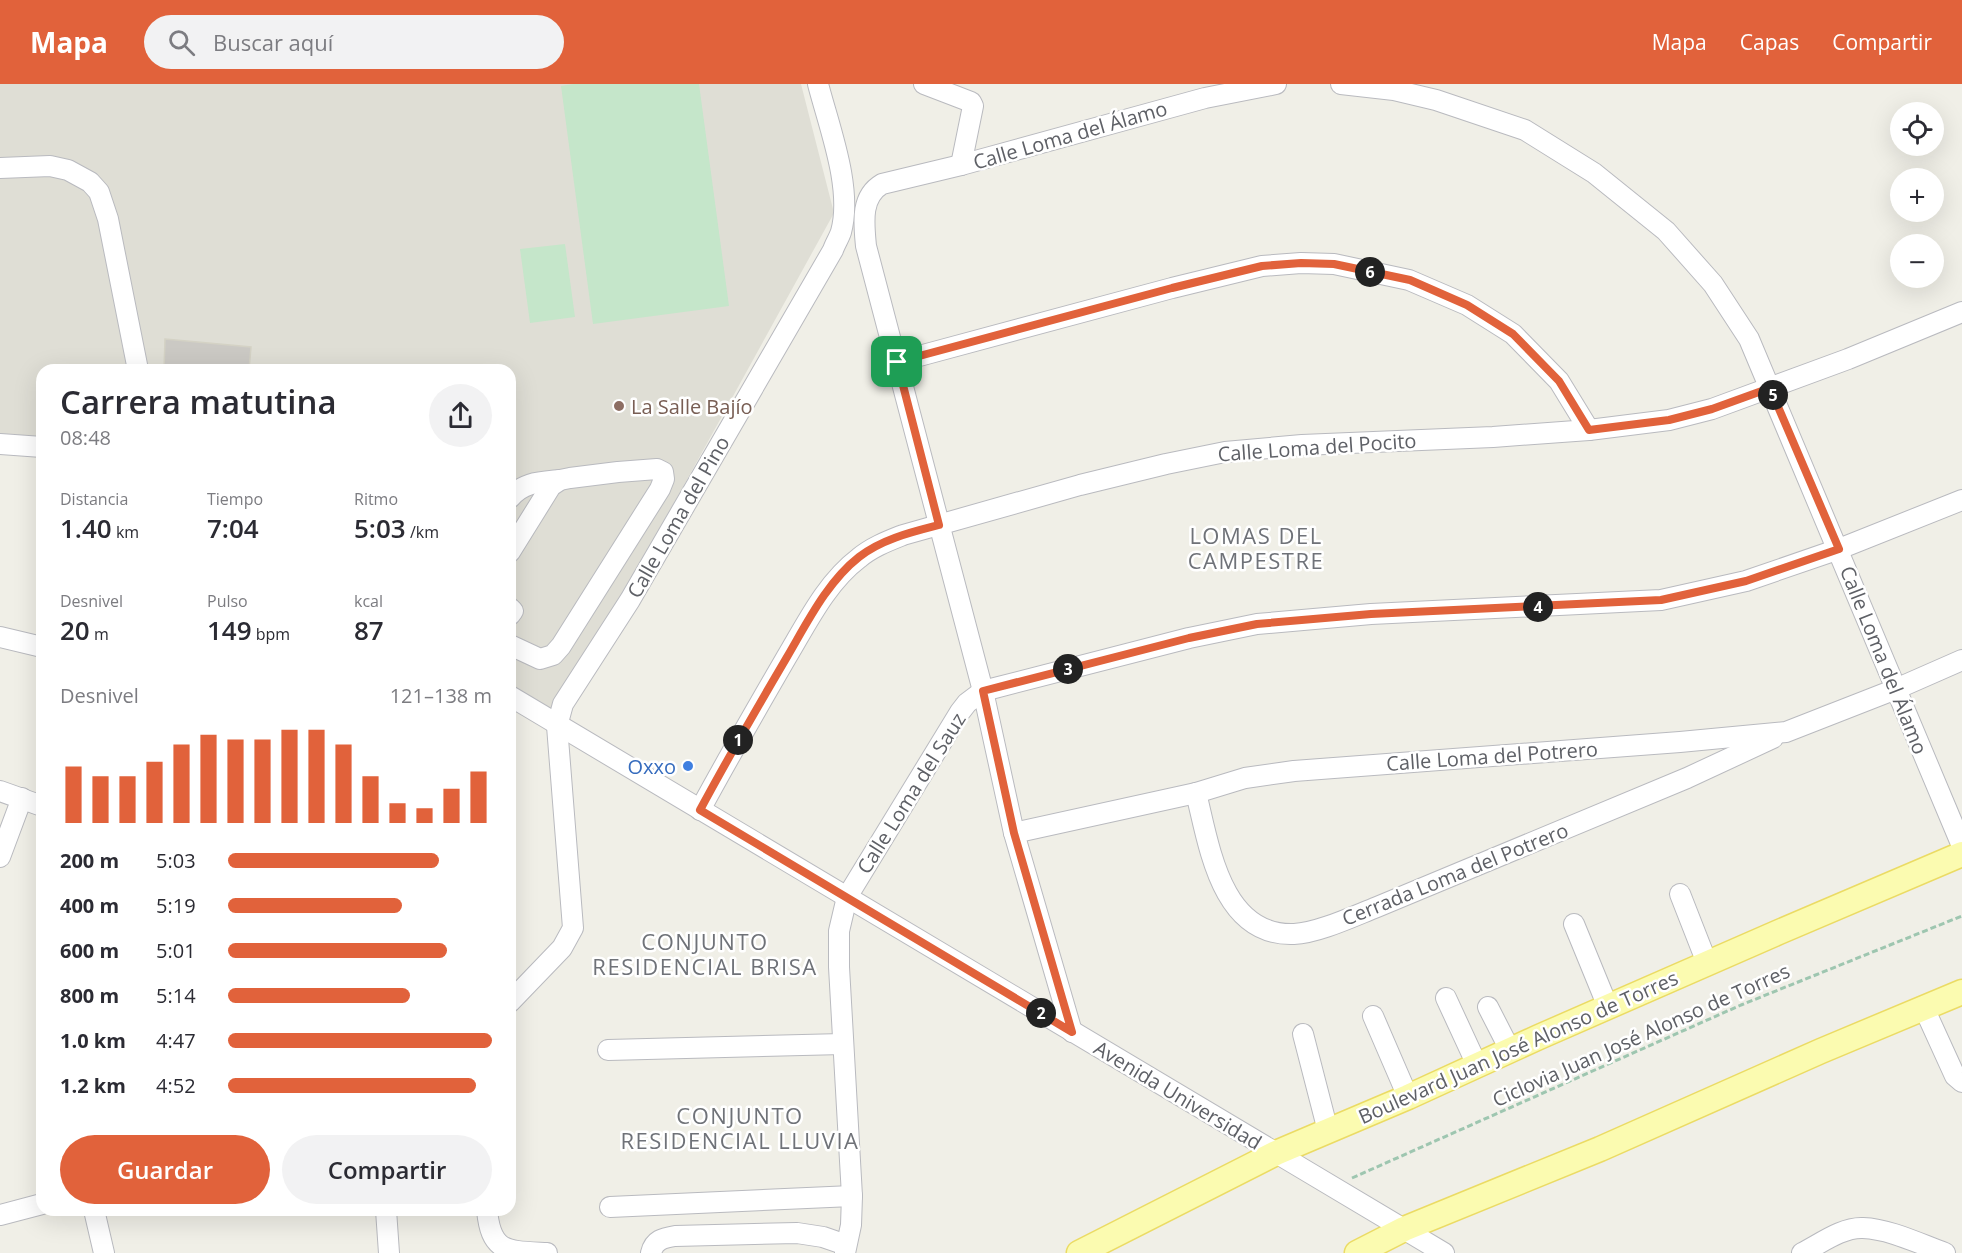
<!DOCTYPE html>
<html lang="es">
<meta charset="utf-8">
<style>
:root{--surface:#fff;--page:#f2f2f3;--text:#2b2b33;--muted:#7c7c81;--accent:#e1623b}
body{margin:0;font-family:"Open Sans",sans-serif;background:var(--page);color:var(--text);height:100vh;display:flex;flex-direction:column;font-size:22px;white-space:nowrap}
*{box-sizing:border-box;margin:0}
p{font-size:20px;color:var(--muted)}
.icon{flex:none;width:33px;height:33px;fill:none;stroke:currentColor;stroke-width:2;stroke-linecap:round;stroke-linejoin:round}
.map{position:relative;flex:1;overflow:hidden}
.side{position:absolute;left:36px;top:280px;width:480px;height:852px;display:flex;flex-direction:column;background:var(--surface);border-radius:18px;box-shadow:0 6px 24px #0002}
.side>*{flex:none}
.tools{position:absolute;left:1890px;top:18px;display:grid;gap:12px}
.tools a{display:grid;place-items:center;width:54px;height:54px;border-radius:50%;background:var(--surface);box-shadow:0 6px 24px #0002;font-size:30px}
.pin{position:absolute;display:grid;place-items:center;width:51px;height:51px;color:#fff;margin:-26px;border-radius:12px;box-shadow:0 3px 9px #0006}
.km{position:absolute;width:30px;height:30px;margin:-15px;border-radius:50%;background:#222;color:#fff;font-size:16px;line-height:30px;text-align:center}
.round{display:grid;place-items:center;flex:none;width:63px;height:63px;border-radius:32px;background:var(--page)}
.head{display:flex;align-items:center;justify-content:space-between;height:102px;padding:0 24px}
h1{font-size:33px;font-weight:600;line-height:45px}
.figures{display:grid;grid-template-columns:repeat(3,1fr);gap:9px;height:102px;padding:6px 24px}
.figures div{display:grid;align-content:center}
.figures b{font-size:26px;font-weight:600}
.figures small{font-size:16px;font-weight:400}
.figures p{font-size:16px}
.chart{height:168px;padding:12px 24px}
.chart p{display:flex;justify-content:space-between}
.chart svg{width:100%;height:108px;margin-top:6px;stroke:var(--accent);stroke-width:6}
.cta{display:flex;gap:12px;margin-top:auto;padding:12px 24px}
.cta a{flex:1;height:69px;border-radius:36px;background:var(--accent);color:#fff;font-size:24px;font-weight:600;line-height:69px;text-align:center}
.cta a+a{background:var(--page);color:var(--text)}
ul{padding:0 24px;list-style:none;font-size:20px}
li{display:grid;grid-template-columns:96px 72px 1fr;align-items:center;height:45px}
li i{height:15px;border-radius:8px;background:var(--accent)}
header{display:flex;align-items:center;gap:36px;box-sizing:border-box;height:84px;padding:0 30px;background:var(--accent);color:#fff}
header strong{font-size:28px}
nav{display:flex;gap:33px;margin-inline-start:auto;font-size:21px}
.search{width:420px;height:54px;background:var(--page);display:flex;align-items:center;gap:15px;box-sizing:border-box;padding:0 21px;border-radius:33px;color:var(--muted);font-size:22px}
.map>svg:first-child{display:block}
.education{fill:#dfded5}
.green{fill:#c5e6ca}
.building{fill:#cbc9c4;stroke:#d4d2c5;stroke-width:1.5}
.lines{fill:none;stroke-linecap:round;stroke-linejoin:round}
.minor-casing{stroke:#b9babf;stroke-width:22}
.major-casing{stroke:#ebdb64;stroke-width:27}
.path{stroke:#9ec6b0;stroke-width:3;stroke-dasharray:6 3;stroke-linecap:butt}
.minor{stroke:#fff;stroke-width:20}
.major{stroke:#fbfbb0;stroke-width:24}
.route-casing{stroke:#fff;stroke-width:12}
.route{stroke:#e1623b;stroke-width:8}
.education-dot{fill:#8d6e63;stroke:#fff;stroke-width:2}
.shop-dot{fill:#3f7fe0;stroke:#fff;stroke-width:2}
.labels{text-anchor:middle;dominant-baseline:central;stroke-width:5;stroke-linejoin:round;paint-order:stroke}
.street-label{font-size:20px;fill:#5e6066;stroke:#fff}
.education-label{font-size:20px;fill:#785e54;stroke:#fff;text-anchor:start}
.shop-label{font-size:20px;fill:#366cbe;stroke:#fff;text-anchor:end}
.quarter-label{font-size:22px;letter-spacing:1.5px;fill:#6f7278;stroke:#fff}
</style>
<header>
<strong>Mapa</strong>
<div class="search"><svg class="icon" aria-label="search" viewBox="0 0 24 24"><circle cx="10" cy="10" r="6"/><path d="M15 15l6 6"/></svg>Buscar aquí</div>
<nav><a>Mapa</a><a>Capas</a><a>Compartir</a></nav>
</header>
<div class="map">
<svg width="1962" height="1169" viewBox="0 0 1962 1169">
<rect width="100%" height="100%" fill="#f0efe7"/>
<path class="education" d="M 0,0 L 801,0 L 834,129 L 555,635 L 510,607 L 510,286 L 42,286 L 42,363 L 0,357 Z"/>
<g class="green">
<path d="M 573,0 L 699,0 L 729,222 L 593,240 L 561,2 Z"/>
<path d="M 565,160 L 575,233 L 530,239 L 520,165 Z"/>
</g>
<path class="building" d="M 165,255 L 251,263 L 249,286 L 164,286 Z"/>
<g class="lines">
<g class="minor-casing">
<g id="minor">
<path d="M 924,0 L 971,18 L 973,22 L 961,81"/>
<path d="M 1341,0 L 1394,6 L 1436,16 L 1525,46 L 1594,89 L 1666,147 L 1713,200 L 1749,255 L 1962,762"/>
<path d="M 0,84 L 50,82 L 68,86 L 90,98 L 99,108 L 108,135 L 138,286"/>
<path d="M 897,278 L 1172,204 L 1262,182 L 1301,179 L 1334,180 L 1409,196 L 1467,221 L 1513,250 L 1559,297 L 1589,346"/>
<path d="M 0,360 L 42,363"/>
<path d="M 510,414 C 523,398 540,398 560,396"/>
<path d="M 510,468 L 551,402 L 560,396 L 570,394 L 618,388 L 657,385 L 663,388 L 664,395 L 660,405 L 561,562 L 553,571 L 540,575 L 510,561"/>
<path d="M 510,524 L 513,527 L 510,531"/>
<path d="M 0,553 L 42,563"/>
<path d="M 510,612 L 1444,1169"/>
<path d="M 0,707 L 42,722"/>
<path d="M 1196,709 C 1209,761 1221,853 1294,850 C 1318,849 1354,832 1377,823 L 1687,694 L 1773,654"/>
<path d="M 700,726 C 728,674 757,624 786,574 C 807,539 826,499 859,474 C 872,463 888,457 903,451 L 1080,401 L 1166,380 L 1225,368 L 1302,361 L 1493,353 L 1589,346 L 1669,336 L 1712,325 L 1848,275 L 1962,228"/>
<path d="M 1014,749 L 1196,709 L 1245,694 L 1294,687 L 1680,658 L 1786,648 L 1896,605 L 1962,576"/>
<path d="M 0,773 L 22,714"/>
<path d="M 1680,810 L 1707,879"/>
<path d="M 1574,840 L 1608,923"/>
<path d="M 1446,914 L 1477,981"/>
<path d="M 510,918 L 562,864 L 573,844 L 557,642 L 563,620 L 630,516 L 833,166 C 835,160 839,154 841,148 C 853,104 829,43 818,0"/>
<path d="M 1488,923 L 1510,966"/>
<path d="M 1924,924 L 1955,992 L 1962,998"/>
<path d="M 1373,932 L 1408,1013"/>
<path d="M 1072,948 L 1014,749 L 983,607 L 866,162 C 864,140 860,113 882,100 L 961,81 L 1205,14 L 1276,0"/>
<path d="M 1303,950 L 1328,1047"/>
<path d="M 608,966 L 843,960"/>
<path d="M 610,1123 L 852,1112"/>
<path d="M 94,1126 L 104,1169"/>
<path d="M 386,1126 L 389,1169"/>
<path d="M 487,1126 C 491,1169 507,1167 547,1169"/>
<path d="M 0,1131 L 42,1120"/>
<path d="M 651,1169 C 654,1156 663,1154 675,1152 L 797,1149 L 823,1153 L 846,1161"/>
<path d="M 845,1169 L 851,1141 L 852,1112 L 839,883 L 839,847 L 847,813 L 960,628 L 967,619 L 983,607 L 1189,554 L 1257,540 L 1371,530 L 1661,516 L 1746,497 L 1839,465 L 1962,416"/>
<path d="M 1802,1169 C 1820,1160 1842,1143 1863,1144 C 1890,1145 1920,1160 1945,1169"/>
</g>
</g>
<g class="major-casing">
<g id="major">
<path d="M 1079,1169 L 1276,1069 L 1408,1013 L 1539,953 L 1779,848 L 1962,770"/>
<path d="M 1357,1169 L 1404,1145 L 1600,1065 L 1821,967 L 1962,908"/>
</g>
</g>
<path class="path" d="M 1352,1094 L 1741,921 L 1962,832"/>
<use href="#minor" class="minor"/>
<use href="#major" class="major"/>
</g>
<g class="lines">
<g class="route-casing">
<path id="route" d="M 1301,179 L 1334,180 L 1410,196 L 1467,221 L 1513,250 L 1559,297 L 1589,346 L 1669,336 L 1712,325 L 1770,304 L 1839,465 L 1746,497 L 1661,516 L 1371,530 L 1257,540 L 1189,554 L 983,607 L 1014,749 L 1072,948 L 700,726 C 728,674 757,624 787,573 C 807,539 827,498 859,473 C 882,455 912,448 939,441 L 897,278 L 1172,204 L 1262,182 Z"/>
</g>
<use href="#route" class="route"/>
</g>
<circle class="education-dot" cx="619" cy="322" r="6"/>
<circle class="shop-dot" cx="688" cy="682" r="6"/>
<g class="labels">
<g class="street-label">
<text transform="translate(1070 51) rotate(-16)">Calle Loma del Álamo</text>
<text transform="translate(1317 363) rotate(-4)">Calle Loma del Pocito</text>
<text transform="translate(678 433) rotate(-60)">Calle Loma del Pino</text>
<text transform="translate(1884 576) rotate(68)">Calle Loma del Álamo</text>
<text transform="translate(1492 672) rotate(-4)">Calle Loma del Potrero</text>
<text transform="translate(911 709) rotate(-58)">Calle Loma del Sauz</text>
<text transform="translate(1455 790) rotate(-22)">Cerrada Loma del Potrero</text>
<text transform="translate(1641 951) rotate(-24)">Ciclovia Juan José Alonso de Torres</text>
<text transform="translate(1518 963) rotate(-24)">Boulevard Juan José Alonso de Torres</text>
<text transform="translate(1178 1011) rotate(31)">Avenida Universidad</text>
</g>
<g class="education-label">
<text x="631" y="322">La Salle Bajío</text>
</g>
<g class="shop-label">
<text x="676" y="682">Oxxo</text>
</g>
<g class="quarter-label">
<text x="1256" y="451">LOMAS DEL<tspan x="1256" dy="25">CAMPESTRE</tspan></text>
<text x="705" y="857">CONJUNTO<tspan x="705" dy="25">RESIDENCIAL BRISA</tspan></text>
<text x="740" y="1031">CONJUNTO<tspan x="740" dy="25">RESIDENCIAL LLUVIA</tspan></text>
</g>
</g>
</svg>
<div class="tools">
<a><svg class="icon" aria-label="locate" viewBox="0 0 24 24"><circle cx="12" cy="12" r="6"/><path d="M12 2v4M12 18v4M2 12h4M18 12h4"/></svg></a>
<a>+</a>
<a>−</a>
</div>
<div class="pin" style="left:897px;top:278px;background:#1e9e55"><svg class="icon" aria-label="arrive" viewBox="0 0 24 24"><path d="M6 21V4h12l-3 4 3 4H6"/></svg></div>
<b class="km" style="left:738px;top:656px">1</b>
<b class="km" style="left:1041px;top:929px">2</b>
<b class="km" style="left:1068px;top:585px">3</b>
<b class="km" style="left:1538px;top:523px">4</b>
<b class="km" style="left:1773px;top:311px">5</b>
<b class="km" style="left:1370px;top:188px">6</b>
<section class="side">
<div class="head"><div><h1>Carrera matutina</h1><p>08:48</p></div><a class="round"><svg class="icon" aria-label="share" viewBox="0 0 24 24"><path d="M12 15V3M7 8l5-5 5 5M5 13v7h14v-7"/></svg></a></div>
<div class="figures">
<div><p>Distancia</p><b>1.40<small> km</small></b></div>
<div><p>Tiempo</p><b>7:04</b></div>
<div><p>Ritmo</p><b>5:03<small> /km</small></b></div>
</div>
<div class="figures">
<div><p>Desnivel</p><b>20<small> m</small></b></div>
<div><p>Pulso</p><b>149<small> bpm</small></b></div>
<div><p>kcal</p><b>87</b></div>
</div>
<div class="chart"><p><span>Desnivel</span>121–138 m</p>
<svg viewBox="0 0 160 44" preserveAspectRatio="none"><path d="M5 44V21M15 44V25M25 44V25M35 44V19M45 44V12M55 44V8M65 44V10M75 44V10M85 44V6M95 44V6M105 44V12M115 44V25M125 44V36M135 44V38M145 44V30M155 44V23"/></svg>
</div>
<ul>
<li><b>200 m</b>5:03<i style="width:80%"></i></li>
<li><b>400 m</b>5:19<i style="width:66%"></i></li>
<li><b>600 m</b>5:01<i style="width:83%"></i></li>
<li><b>800 m</b>5:14<i style="width:69%"></i></li>
<li><b>1.0 km</b>4:47<i style="width:100%"></i></li>
<li><b>1.2 km</b>4:52<i style="width:94%"></i></li>
</ul>
<div class="cta"><a>Guardar</a><a>Compartir</a></div>
</section>
</div>
